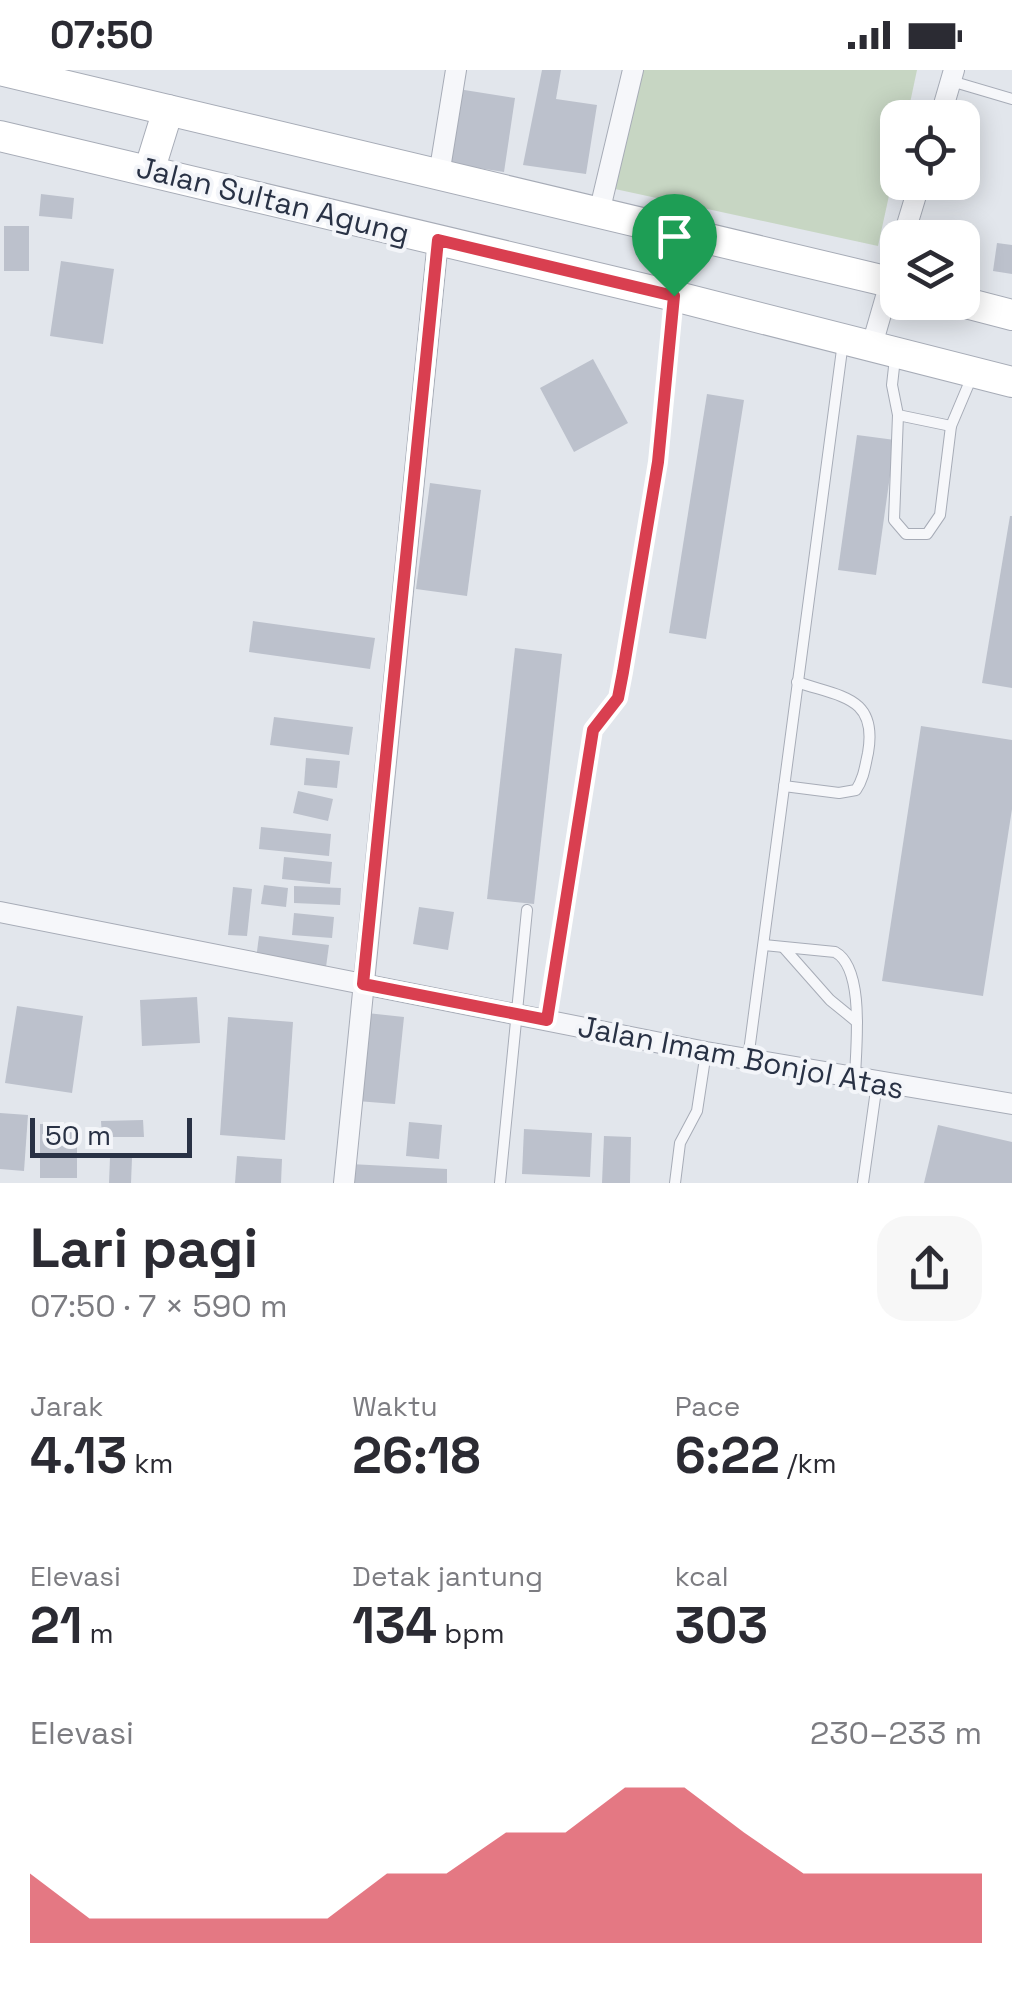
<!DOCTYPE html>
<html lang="id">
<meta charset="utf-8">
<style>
:root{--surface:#fff;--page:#f7f7f7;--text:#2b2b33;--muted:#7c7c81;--accent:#d93f50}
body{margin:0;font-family:"Space Grotesk",sans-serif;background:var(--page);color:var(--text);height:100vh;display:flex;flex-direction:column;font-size:38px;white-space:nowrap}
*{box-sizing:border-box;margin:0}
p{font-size:32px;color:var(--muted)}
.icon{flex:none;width:55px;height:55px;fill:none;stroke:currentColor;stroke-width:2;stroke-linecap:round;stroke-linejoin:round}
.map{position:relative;height:1113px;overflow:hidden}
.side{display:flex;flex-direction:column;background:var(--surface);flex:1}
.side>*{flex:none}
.buttons{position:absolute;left:880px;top:30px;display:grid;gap:20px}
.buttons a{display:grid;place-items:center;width:100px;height:100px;border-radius:20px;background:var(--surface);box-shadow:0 5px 25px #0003;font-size:50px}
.scale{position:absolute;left:30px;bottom:25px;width:162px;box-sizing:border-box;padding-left:10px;border:5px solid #293245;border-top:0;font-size:28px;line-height:35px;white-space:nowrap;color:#293245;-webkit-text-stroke:8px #f3f5f9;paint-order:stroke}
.pin{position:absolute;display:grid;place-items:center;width:85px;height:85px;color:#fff;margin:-102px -42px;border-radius:50% 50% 50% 0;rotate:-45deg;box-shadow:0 0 10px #0007}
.pin .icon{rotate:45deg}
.round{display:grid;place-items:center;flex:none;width:105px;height:105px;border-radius:30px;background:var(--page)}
.head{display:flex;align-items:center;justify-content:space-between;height:170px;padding:0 30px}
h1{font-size:55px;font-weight:700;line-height:75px}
.stats{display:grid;grid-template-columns:repeat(3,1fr);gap:15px;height:170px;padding:10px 30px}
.stats div{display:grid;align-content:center}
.stats b{font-size:50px;font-weight:700}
.stats small{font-size:28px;font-weight:400}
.stats p{font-size:28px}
.chart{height:280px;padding:20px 30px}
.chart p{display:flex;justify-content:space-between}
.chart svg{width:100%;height:180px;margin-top:10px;fill:var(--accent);opacity:.7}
.status{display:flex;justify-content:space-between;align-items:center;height:70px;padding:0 50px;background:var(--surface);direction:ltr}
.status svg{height:28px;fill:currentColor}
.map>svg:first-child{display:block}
.green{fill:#c7d6c3}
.building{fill:#bcc1cc}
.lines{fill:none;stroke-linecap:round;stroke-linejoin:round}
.lane-casing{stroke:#a7acb7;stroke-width:12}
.street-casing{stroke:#a7acb7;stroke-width:22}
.secondary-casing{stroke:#a7acb7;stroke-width:32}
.lane{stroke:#f6f7fa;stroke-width:10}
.street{stroke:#f6f7fa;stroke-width:20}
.secondary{stroke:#fff;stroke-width:30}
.route-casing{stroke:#fff;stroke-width:20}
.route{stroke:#d93f50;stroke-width:12}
.labels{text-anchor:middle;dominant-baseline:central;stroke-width:8;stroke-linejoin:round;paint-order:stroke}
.street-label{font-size:30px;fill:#293245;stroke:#f3f5f9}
</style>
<div class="status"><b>07:50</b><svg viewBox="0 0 49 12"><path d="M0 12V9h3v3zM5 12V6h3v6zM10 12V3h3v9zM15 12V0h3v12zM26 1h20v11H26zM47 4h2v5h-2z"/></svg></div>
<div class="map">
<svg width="1012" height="1113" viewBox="0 0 1012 1113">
<rect width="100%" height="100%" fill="#e2e6ec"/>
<path class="green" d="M 643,0 L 917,0 L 907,47 L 898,48 L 897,89 L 878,176 L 615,119 Z"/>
<g class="building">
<path d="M 542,0 L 561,0 L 556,29 L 597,35 L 586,104 L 523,95 Z"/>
<path d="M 458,19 L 515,28 L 504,102 L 446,93 Z"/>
<path d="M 41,124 L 74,128 L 72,149 L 39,146 Z"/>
<rect x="4" y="156" width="25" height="45"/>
<path d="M 997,173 L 1012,175 L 1012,204 L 993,201 Z"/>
<path d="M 61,191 L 114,199 L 103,274 L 50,266 Z"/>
<path d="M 593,289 L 628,353 L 574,382 L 540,318 Z"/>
<path d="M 707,324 L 744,330 L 706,569 L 669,563 Z"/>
<path d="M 857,365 L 895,370 L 876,505 L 838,500 Z"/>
<path d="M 430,413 L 481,420 L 467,526 L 416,519 Z"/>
<path d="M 1010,446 L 1012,446 L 1012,618 L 982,613 Z"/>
<path d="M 253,551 L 375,568 L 370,599 L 249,582 Z"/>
<path d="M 515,578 L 562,584 L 534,834 L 487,829 Z"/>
<path d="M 274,647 L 353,657 L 349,685 L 270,675 Z"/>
<path d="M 921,656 L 1012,670 L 1012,739 L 983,926 L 882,911 Z"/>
<path d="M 306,688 L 340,691 L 337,718 L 304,715 Z"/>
<path d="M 298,721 L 333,729 L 328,751 L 293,743 Z"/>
<path d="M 261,757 L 331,764 L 329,786 L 259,779 Z"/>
<path d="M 284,787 L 332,792 L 330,814 L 282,809 Z"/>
<path d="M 264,815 L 288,818 L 286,837 L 261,834 Z"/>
<path d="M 294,816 L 341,818 L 340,835 L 294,833 Z"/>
<path d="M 233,817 L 252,819 L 247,866 L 228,865 Z"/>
<path d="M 419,837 L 454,842 L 448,880 L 413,874 Z"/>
<path d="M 294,843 L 334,847 L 332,868 L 292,865 Z"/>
<path d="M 259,866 L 329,875 L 326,897 L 256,889 Z"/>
<path d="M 197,927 L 200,973 L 142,976 L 140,930 Z"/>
<path d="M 17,936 L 83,946 L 72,1023 L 5,1013 Z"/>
<path d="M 367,943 L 404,947 L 395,1034 L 357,1031 Z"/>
<path d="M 228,947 L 293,952 L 285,1070 L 220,1065 Z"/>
<path d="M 0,1043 L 28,1045 L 24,1101 L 0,1099 Z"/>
<path d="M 143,1050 L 144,1067 L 102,1067 L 101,1051 Z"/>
<path d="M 409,1052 L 442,1055 L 439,1089 L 406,1086 Z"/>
<rect x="40" y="1054" width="37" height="54"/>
<path d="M 938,1055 L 1012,1072 L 1012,1113 L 924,1113 Z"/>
<path d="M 524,1059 L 592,1063 L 590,1107 L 522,1104 Z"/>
<path d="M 604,1066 L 631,1067 L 630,1113 L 602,1113 Z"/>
<path d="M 237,1086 L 282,1089 L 281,1113 L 235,1113 Z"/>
<path d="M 110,1088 L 132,1088 L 131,1113 L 109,1113 Z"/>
<path d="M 350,1094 L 447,1099 L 447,1113 L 349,1113 Z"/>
</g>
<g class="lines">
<g class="lane-casing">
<g id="lane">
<path d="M 951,11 L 1012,29"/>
<path d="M 895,288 L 892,315 L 898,345 L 951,356"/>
<path d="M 898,345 L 894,450 L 906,464 L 927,464 L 940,445 L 951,356 L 973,304"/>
<path d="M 784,716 L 839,723 L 856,720 C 864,708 865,696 868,683 C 878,626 840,627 797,612"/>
<path d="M 764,875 L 835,882 C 865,898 856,976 855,1007"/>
<path d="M 784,878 L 830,930 L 857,952"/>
<path d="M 547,950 L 593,660 L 617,629 L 623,601 L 659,392 L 674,228"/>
<path d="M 748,989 L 843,272"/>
<path d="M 500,1113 L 527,840"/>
<path d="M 675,1113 L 680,1073 L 697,1041 L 706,982"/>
<path d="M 863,1113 L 877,1013"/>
</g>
</g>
<g class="street-casing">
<g id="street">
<path d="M 940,48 L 954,0"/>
<path d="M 439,105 L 456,0"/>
<path d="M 599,143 L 633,0"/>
<path d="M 903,168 L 920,112"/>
<path d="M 872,275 L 898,185"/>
<path d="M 0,842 L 706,982 L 1012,1034"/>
<path d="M 344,1113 L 438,170"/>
</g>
</g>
<g class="secondary-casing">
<g id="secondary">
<path d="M 0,0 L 898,214"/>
<path d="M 0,66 L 674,226 L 1012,312"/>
<path d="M 150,98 L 168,40"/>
<path d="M 962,232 L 1012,245"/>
</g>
</g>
<use href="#lane" class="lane"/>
<use href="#street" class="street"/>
<use href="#secondary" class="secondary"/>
</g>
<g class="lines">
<g class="route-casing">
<path id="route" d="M 438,170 L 674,226 L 658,392 L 623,602 L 618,628 L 593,660 L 547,950 L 363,914 Z"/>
</g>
<use href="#route" class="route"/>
</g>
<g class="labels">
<g class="street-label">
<text transform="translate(273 130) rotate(14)">Jalan Sultan Agung</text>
<text transform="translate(741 987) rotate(11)">Jalan Imam Bonjol Atas</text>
</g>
</g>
</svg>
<div class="buttons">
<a><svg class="icon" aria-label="locate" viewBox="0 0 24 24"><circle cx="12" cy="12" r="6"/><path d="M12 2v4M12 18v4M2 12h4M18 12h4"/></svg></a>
<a><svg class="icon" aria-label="layers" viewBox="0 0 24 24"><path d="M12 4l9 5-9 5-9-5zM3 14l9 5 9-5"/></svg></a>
</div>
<div class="scale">50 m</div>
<div class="pin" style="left:674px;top:226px;background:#1e9e55"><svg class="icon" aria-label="arrive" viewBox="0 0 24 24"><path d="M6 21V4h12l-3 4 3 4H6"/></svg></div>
</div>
<section class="side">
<div class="head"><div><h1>Lari pagi</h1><p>07:50 · 7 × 590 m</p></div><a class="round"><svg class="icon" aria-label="share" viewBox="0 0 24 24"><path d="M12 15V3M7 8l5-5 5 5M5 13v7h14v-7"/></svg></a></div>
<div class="stats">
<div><p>Jarak</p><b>4.13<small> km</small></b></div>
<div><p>Waktu</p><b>26:18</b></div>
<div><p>Pace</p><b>6:22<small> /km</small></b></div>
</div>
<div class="stats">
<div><p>Elevasi</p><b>21<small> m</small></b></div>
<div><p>Detak jantung</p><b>134<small> bpm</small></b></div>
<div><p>kcal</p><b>303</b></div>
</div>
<div class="chart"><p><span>Elevasi</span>230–233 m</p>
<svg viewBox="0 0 160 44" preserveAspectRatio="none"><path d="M0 44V27L10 38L20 38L30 38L40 38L50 38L60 27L70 27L80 17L90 17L100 6L110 6L120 17L130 27L140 27L150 27L160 27V44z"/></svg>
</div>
</section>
